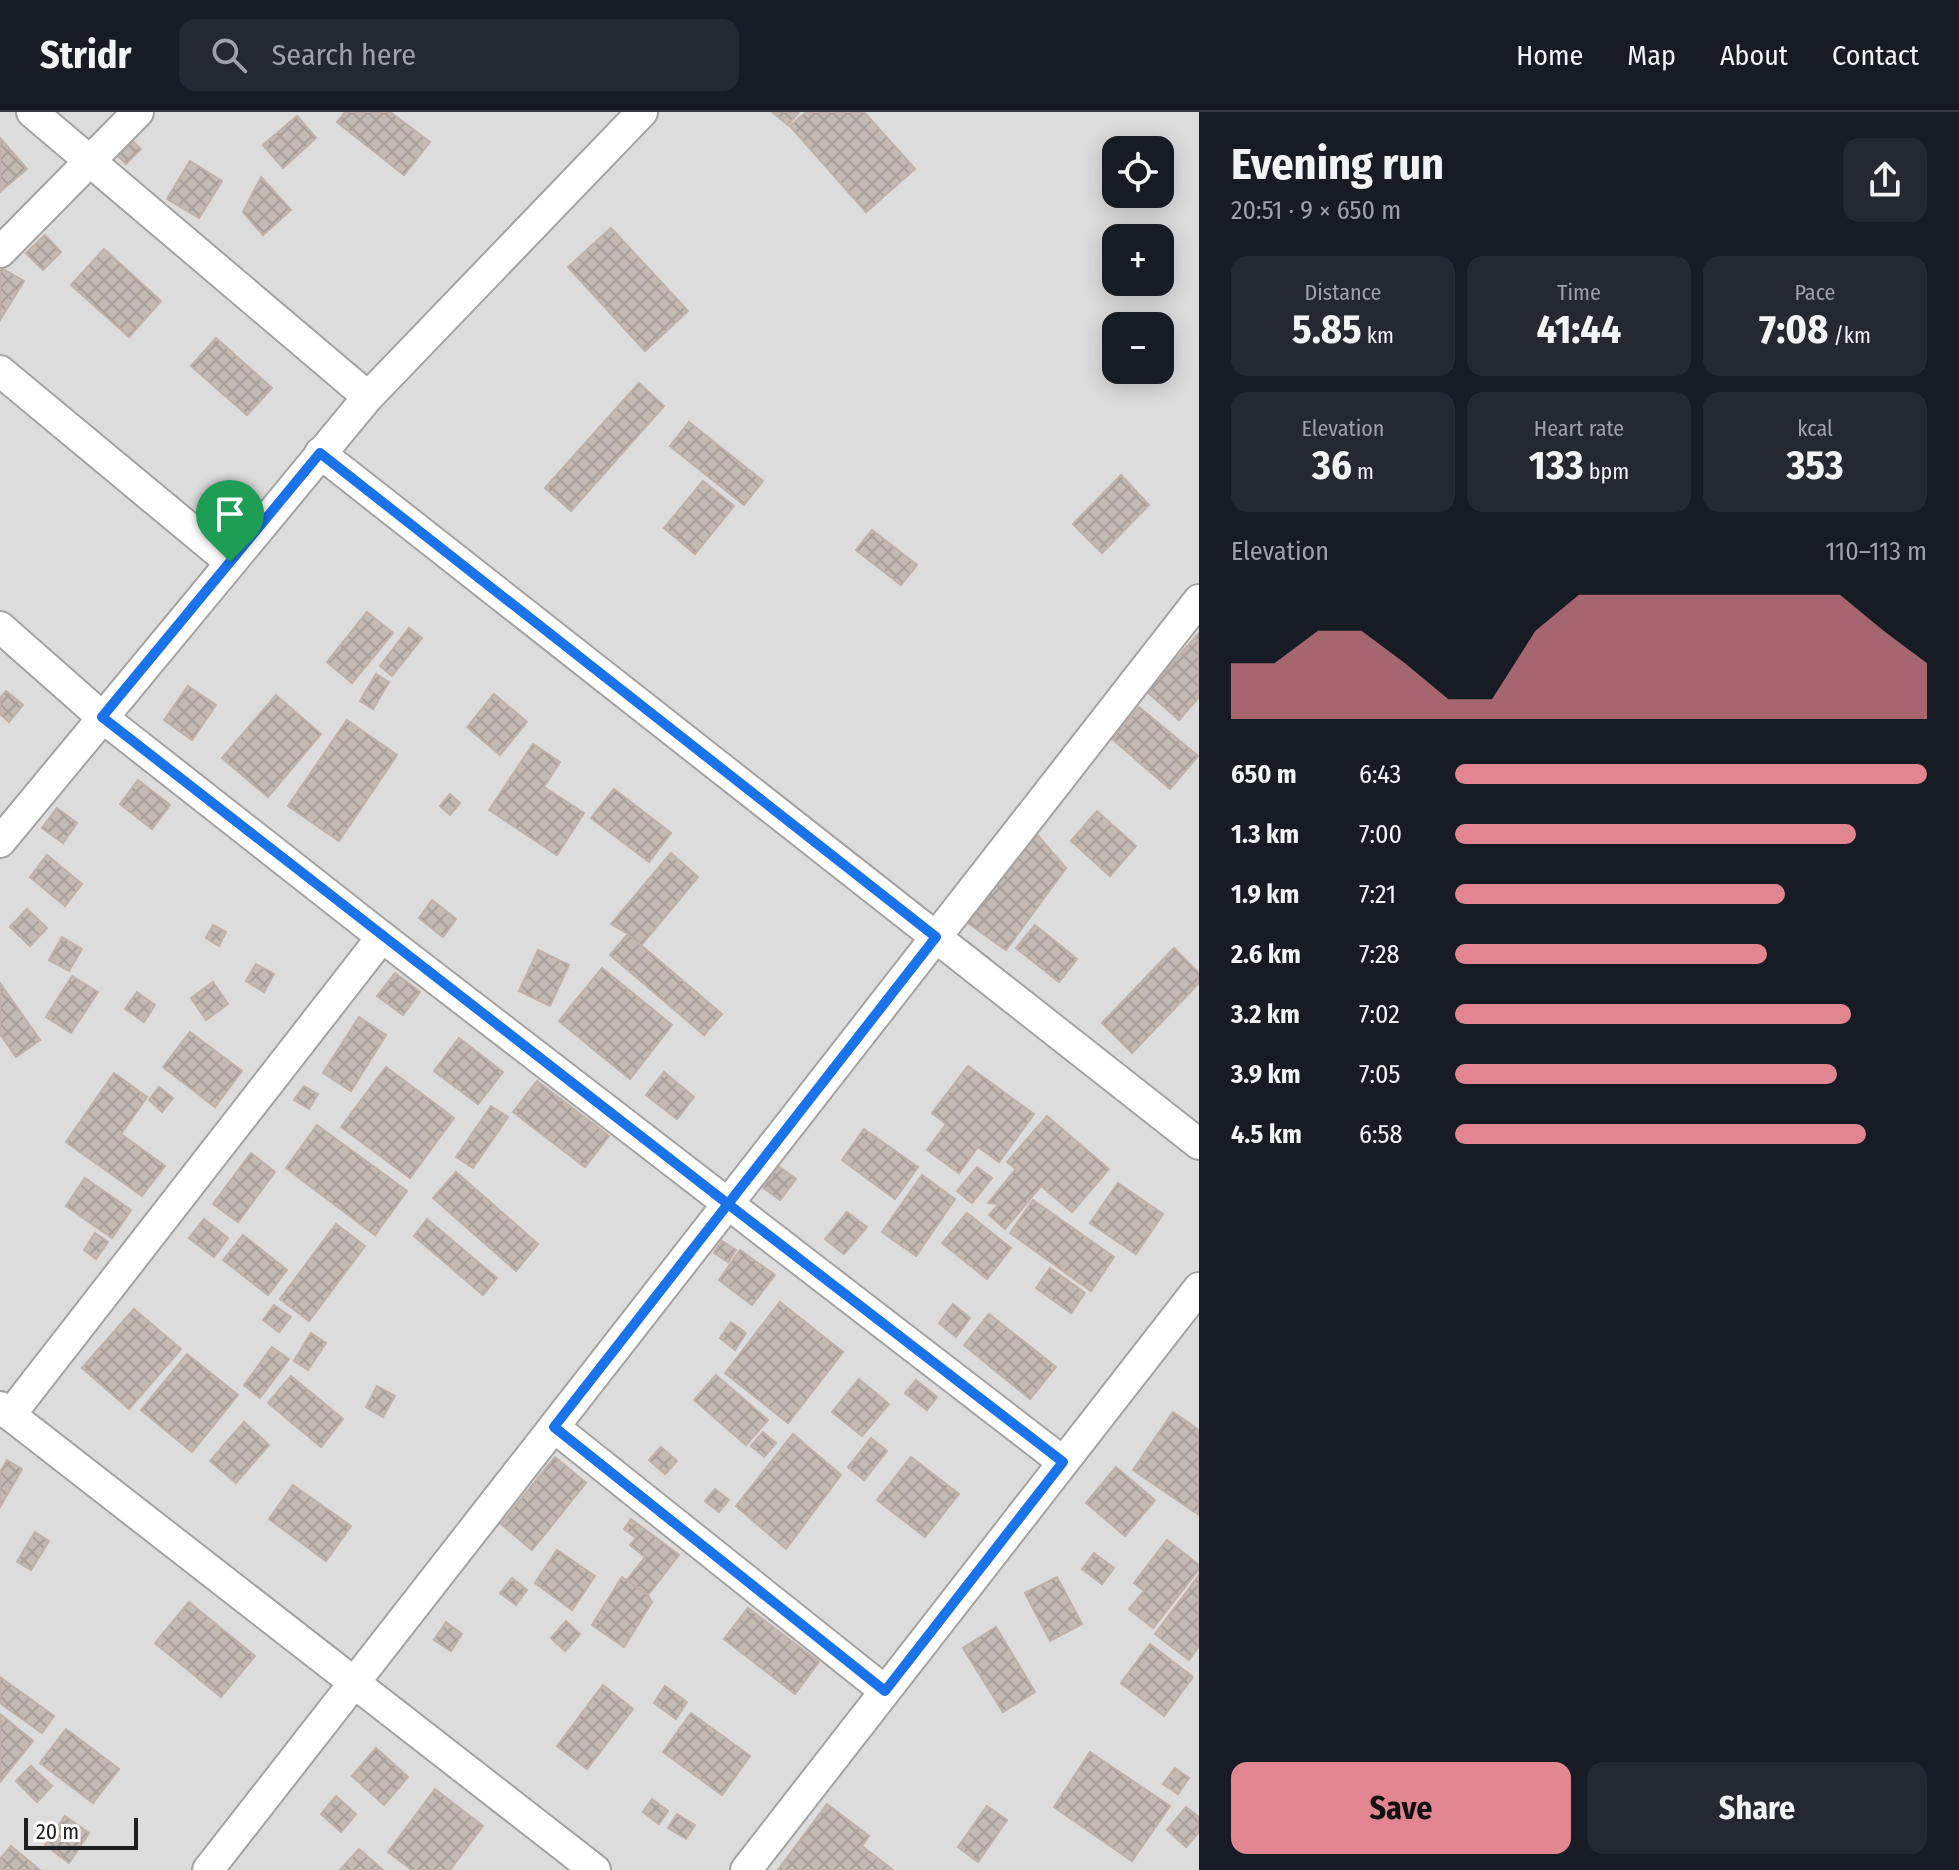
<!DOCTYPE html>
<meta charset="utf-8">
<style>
:root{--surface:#171b24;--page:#242831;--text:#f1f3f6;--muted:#9ea1a6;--line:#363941;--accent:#e18691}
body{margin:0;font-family:"Fira Sans Condensed",sans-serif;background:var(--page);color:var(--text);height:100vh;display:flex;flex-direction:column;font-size:30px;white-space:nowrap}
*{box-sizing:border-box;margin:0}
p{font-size:26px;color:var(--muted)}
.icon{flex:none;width:44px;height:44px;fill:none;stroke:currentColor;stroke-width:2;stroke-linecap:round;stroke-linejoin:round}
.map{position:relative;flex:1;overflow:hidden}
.details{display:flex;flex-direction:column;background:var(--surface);width:760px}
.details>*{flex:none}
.controls{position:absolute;left:1102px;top:24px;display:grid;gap:16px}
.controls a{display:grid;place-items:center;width:72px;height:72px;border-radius:16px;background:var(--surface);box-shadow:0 4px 20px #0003;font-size:40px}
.scale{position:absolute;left:24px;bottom:20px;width:114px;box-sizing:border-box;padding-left:8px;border:4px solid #1f1f1f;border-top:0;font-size:22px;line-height:28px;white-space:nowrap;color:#1f1f1f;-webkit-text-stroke:6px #fff;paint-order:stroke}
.pin{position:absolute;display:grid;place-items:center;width:68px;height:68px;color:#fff;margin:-82px -34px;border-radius:50% 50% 50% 0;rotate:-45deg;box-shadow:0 0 8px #0007}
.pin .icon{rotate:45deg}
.round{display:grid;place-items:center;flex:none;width:84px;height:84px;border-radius:16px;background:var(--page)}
.overview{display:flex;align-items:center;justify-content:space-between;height:136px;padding:0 32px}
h1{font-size:44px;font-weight:700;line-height:60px}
.stats{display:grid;grid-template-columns:repeat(3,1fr);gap:12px;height:136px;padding:8px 32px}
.stats div{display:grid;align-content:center;border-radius:16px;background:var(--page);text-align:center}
.stats b{font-size:40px;font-weight:700}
.stats small{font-size:22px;font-weight:400}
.stats p{font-size:22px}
.chart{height:224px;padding:16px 32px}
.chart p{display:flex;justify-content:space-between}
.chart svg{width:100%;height:144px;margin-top:8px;fill:var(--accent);opacity:.7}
.primary-button{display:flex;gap:16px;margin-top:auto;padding:16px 32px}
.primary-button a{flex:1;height:92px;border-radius:16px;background:var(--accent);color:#111;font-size:32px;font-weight:700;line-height:92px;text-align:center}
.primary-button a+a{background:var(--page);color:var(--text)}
ul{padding:0 32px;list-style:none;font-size:26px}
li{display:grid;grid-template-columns:128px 96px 1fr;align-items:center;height:60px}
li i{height:20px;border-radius:10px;background:var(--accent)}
header{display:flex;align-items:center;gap:48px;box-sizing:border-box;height:112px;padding:0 40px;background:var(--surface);border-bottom:2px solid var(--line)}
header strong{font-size:38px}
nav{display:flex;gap:44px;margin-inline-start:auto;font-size:28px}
.search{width:560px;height:72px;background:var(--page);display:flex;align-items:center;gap:20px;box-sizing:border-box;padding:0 28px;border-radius:16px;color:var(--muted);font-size:30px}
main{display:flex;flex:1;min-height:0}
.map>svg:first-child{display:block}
.residential{fill:#dddcdc;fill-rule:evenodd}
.building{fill:url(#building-cross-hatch);stroke:#c1b0a7;stroke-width:2}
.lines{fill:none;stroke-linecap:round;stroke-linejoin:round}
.minor-casing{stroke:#a3a3a3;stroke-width:34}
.minor{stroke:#fff;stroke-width:30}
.route-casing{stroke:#fff;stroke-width:16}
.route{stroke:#1a73e8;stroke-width:10}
</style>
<header>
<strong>Stridr</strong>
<div class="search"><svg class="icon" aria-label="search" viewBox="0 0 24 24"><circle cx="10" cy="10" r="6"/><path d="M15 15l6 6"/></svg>Search here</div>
<nav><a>Home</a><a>Map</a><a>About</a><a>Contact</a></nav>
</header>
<main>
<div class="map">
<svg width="1199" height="1758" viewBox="0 0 1199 1758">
<defs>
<pattern id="building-cross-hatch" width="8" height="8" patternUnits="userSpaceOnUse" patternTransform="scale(2)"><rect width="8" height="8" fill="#c4bab4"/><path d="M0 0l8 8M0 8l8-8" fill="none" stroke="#a89f9a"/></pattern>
</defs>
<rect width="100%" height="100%" fill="#f0ebe5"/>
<path class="residential" d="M 0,0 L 1199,0 L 1199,1758 L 0,1758 ZM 1116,38 L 1160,38 L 1160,82 L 1116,82 ZM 1116,126 L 1160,126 L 1160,170 L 1116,170 ZM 1116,214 L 1160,214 L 1160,258 L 1116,258 Z"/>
<g class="building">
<path d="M 345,0 L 390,0 L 430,30 L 404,63 L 337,10 Z"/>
<path d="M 772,0 L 799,0 L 788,13 Z"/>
<path d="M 806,0 L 864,0 L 915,57 L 866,100 L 790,14 Z"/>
<path d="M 297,4 L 316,26 L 283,56 L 263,33 Z"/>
<path d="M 125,22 L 141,37 L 126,52 L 111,37 Z"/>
<path d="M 0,26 L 27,57 L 0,80 Z"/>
<path d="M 190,49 L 222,69 L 199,106 L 167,87 Z"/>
<path d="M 261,65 L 291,98 L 263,123 L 243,100 Z"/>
<path d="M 611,116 L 688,199 L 645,239 L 568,155 Z"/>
<path d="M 45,123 L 61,140 L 43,158 L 26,141 Z"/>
<path d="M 104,137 L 161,189 L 129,225 L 71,173 Z"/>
<path d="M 0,155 L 24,169 L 0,208 Z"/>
<path d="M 216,226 L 272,276 L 247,303 L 191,254 Z"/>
<path d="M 639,271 L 664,294 L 571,399 L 545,376 Z"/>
<path d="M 689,310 L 763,369 L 744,393 L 670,334 Z"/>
<path d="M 1121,363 L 1149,393 L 1102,441 L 1073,412 Z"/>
<path d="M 703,369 L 734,394 L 695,442 L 664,416 Z"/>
<path d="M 872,418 L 917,453 L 901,473 L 856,438 Z"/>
<path d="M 367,500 L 393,521 L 352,571 L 327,550 Z"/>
<path d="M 409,516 L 422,526 L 392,564 L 380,554 Z"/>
<path d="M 1199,521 L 1199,585 L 1179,608 L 1147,580 Z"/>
<path d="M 376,562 L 389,570 L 373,597 L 360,589 Z"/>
<path d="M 188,574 L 216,593 L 192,628 L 164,608 Z"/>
<path d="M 6,579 L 23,593 L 9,610 L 0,602 L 0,586 Z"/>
<path d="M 494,582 L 527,610 L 500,643 L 467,615 Z"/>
<path d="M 276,583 L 321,622 L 268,685 L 222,646 Z"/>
<path d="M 1139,595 L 1198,644 L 1170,677 L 1112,627 Z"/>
<path d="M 347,608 L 397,643 L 339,729 L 288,694 Z"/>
<path d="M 533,632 L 560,650 L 544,675 L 584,701 L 557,743 L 489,698 Z"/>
<path d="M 138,668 L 170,693 L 152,717 L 120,692 Z"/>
<path d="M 614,677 L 671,721 L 649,750 L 591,706 Z"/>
<path d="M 450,682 L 460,691 L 450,703 L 440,694 Z"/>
<path d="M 57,696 L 77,711 L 63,731 L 42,716 Z"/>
<path d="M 1097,699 L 1136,734 L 1110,764 L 1071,729 Z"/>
<path d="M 1035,720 L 1066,756 L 1006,838 L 968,811 Z"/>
<path d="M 671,741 L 698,765 L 639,836 L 628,822 L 611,812 Z"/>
<path d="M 47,743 L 82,772 L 65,794 L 30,765 Z"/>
<path d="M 432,788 L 456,807 L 443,825 L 419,806 Z"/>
<path d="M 27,797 L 47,816 L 30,834 L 10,815 Z"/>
<path d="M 213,813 L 226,820 L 219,834 L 206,826 Z"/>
<path d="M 1035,813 L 1077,847 L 1059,870 L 1016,836 Z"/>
<path d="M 628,822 L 722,902 L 704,923 L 610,843 Z"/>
<path d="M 62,825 L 82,837 L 69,859 L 49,848 Z"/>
<path d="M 1174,836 L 1199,861 L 1199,871 L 1132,941 L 1102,911 Z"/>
<path d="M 538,838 L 569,853 L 550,894 L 519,879 Z"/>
<path d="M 256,852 L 274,862 L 264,880 L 246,869 Z"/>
<path d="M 602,856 L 672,913 L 630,967 L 559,909 Z"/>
<path d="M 395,861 L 420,880 L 403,903 L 377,884 Z"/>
<path d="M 72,864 L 98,880 L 71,921 L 46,905 Z"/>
<path d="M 213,870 L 228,892 L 206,908 L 191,886 Z"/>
<path d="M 0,871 L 40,928 L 16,945 L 0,922 Z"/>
<path d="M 137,880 L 155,893 L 144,910 L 125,897 Z"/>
<path d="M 359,905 L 386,923 L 351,979 L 323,961 Z"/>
<path d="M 190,920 L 242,959 L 215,995 L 163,955 Z"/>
<path d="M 459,926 L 503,960 L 478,992 L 434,959 Z"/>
<path d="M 968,954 L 1034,1002 L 999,1050 L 978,1035 L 959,1061 L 927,1038 L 946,1012 L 932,1001 Z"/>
<path d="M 386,955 L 454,1006 L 410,1066 L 341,1015 Z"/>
<path d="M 664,960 L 694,985 L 677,1007 L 646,983 Z"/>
<path d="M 114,961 L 147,985 L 121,1022 L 165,1054 L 142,1084 L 66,1030 Z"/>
<path d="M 537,969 L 609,1024 L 585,1055 L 513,1000 Z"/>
<path d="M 304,974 L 318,982 L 309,997 L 294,988 Z"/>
<path d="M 159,975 L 173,986 L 162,1000 L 149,988 Z"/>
<path d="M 491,994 L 508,1005 L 473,1056 L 456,1045 Z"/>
<path d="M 1047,1004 L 1109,1057 L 1072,1100 L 1041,1074 L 1005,1117 L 989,1103 L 999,1092 L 988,1091 L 1016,1057 L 1007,1050 Z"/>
<path d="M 317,1013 L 407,1079 L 375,1123 L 286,1056 Z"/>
<path d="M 864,1017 L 918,1055 L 895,1087 L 842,1048 Z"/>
<path d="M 251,1041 L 275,1060 L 238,1110 L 213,1092 Z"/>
<path d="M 778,1054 L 796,1067 L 780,1088 L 762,1075 Z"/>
<path d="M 977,1055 L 992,1066 L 972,1091 L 957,1079 Z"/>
<path d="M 456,1060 L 538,1132 L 516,1159 L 433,1086 Z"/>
<path d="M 922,1063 L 955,1087 L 916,1144 L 882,1120 Z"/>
<path d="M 85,1066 L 131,1098 L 112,1126 L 66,1094 Z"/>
<path d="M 1118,1071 L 1163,1102 L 1136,1142 L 1090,1111 Z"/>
<path d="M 1033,1088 L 1114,1145 L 1091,1179 L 1010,1121 Z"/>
<path d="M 847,1100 L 867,1115 L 844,1142 L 825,1127 Z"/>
<path d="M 967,1101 L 1011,1136 L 987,1167 L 942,1131 Z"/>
<path d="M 204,1107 L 228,1126 L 214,1145 L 189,1126 Z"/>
<path d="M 427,1107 L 497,1166 L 483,1183 L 414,1124 Z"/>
<path d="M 336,1112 L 365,1134 L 309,1209 L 280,1187 Z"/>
<path d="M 95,1121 L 108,1130 L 96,1147 L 84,1138 Z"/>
<path d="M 243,1123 L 287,1158 L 268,1183 L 223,1148 Z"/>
<path d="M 722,1129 L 736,1138 L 728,1150 L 714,1141 Z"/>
<path d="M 740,1138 L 775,1163 L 752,1193 L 719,1168 Z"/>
<path d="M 1050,1156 L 1085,1181 L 1071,1201 L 1036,1176 Z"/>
<path d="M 780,1190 L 843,1240 L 788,1311 L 725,1261 Z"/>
<path d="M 953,1192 L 970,1206 L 956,1225 L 939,1211 Z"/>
<path d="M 274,1193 L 291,1205 L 279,1220 L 263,1208 Z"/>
<path d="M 134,1197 L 181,1237 L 129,1297 L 82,1256 Z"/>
<path d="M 989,1202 L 1056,1255 L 1030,1287 L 964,1233 Z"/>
<path d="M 731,1210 L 746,1221 L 735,1238 L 720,1226 Z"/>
<path d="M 311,1221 L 326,1231 L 308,1258 L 294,1249 Z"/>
<path d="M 272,1235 L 289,1247 L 260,1286 L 244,1273 Z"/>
<path d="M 187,1242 L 238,1283 L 192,1340 L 141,1298 Z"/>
<path d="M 716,1263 L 768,1308 L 746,1333 L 694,1288 Z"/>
<path d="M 291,1264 L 343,1307 L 321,1335 L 268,1291 Z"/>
<path d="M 859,1267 L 889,1292 L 862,1324 L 832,1300 Z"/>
<path d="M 916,1268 L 937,1285 L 927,1298 L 905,1281 Z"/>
<path d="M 377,1274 L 395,1284 L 383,1305 L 366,1295 Z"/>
<path d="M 1173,1300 L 1199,1318 L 1199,1403 L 1133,1358 Z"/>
<path d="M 244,1310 L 269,1333 L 236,1371 L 210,1349 Z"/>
<path d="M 763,1320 L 776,1331 L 764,1345 L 751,1334 Z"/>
<path d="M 793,1322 L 841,1363 L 786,1437 L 736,1394 Z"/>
<path d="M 871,1326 L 887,1339 L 864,1368 L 848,1355 Z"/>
<path d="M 661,1335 L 677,1349 L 665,1362 L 649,1348 Z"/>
<path d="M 555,1345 L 586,1371 L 532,1438 L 501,1412 Z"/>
<path d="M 911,1345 L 959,1382 L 925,1425 L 877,1388 Z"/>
<path d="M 7,1348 L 22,1357 L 0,1395 L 0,1360 Z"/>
<path d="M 1116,1355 L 1155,1388 L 1125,1424 L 1086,1391 Z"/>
<path d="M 293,1373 L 351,1414 L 326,1449 L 269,1407 Z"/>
<path d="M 715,1377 L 729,1388 L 719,1400 L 705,1389 Z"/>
<path d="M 631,1407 L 679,1443 L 648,1483 L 627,1468 L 645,1445 L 630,1433 L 636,1426 L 624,1417 Z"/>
<path d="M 35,1420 L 49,1429 L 31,1458 L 17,1450 Z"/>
<path d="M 1167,1428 L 1199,1453 L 1199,1457 L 1153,1516 L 1129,1497 L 1144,1479 L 1134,1471 Z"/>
<path d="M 557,1438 L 595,1464 L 572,1498 L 535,1471 Z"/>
<path d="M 1094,1441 L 1114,1456 L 1102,1472 L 1082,1457 Z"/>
<path d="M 1199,1463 L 1199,1534 L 1189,1548 L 1155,1522 Z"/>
<path d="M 622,1465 L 648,1483 L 652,1490 L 624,1535 L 592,1513 Z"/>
<path d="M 1057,1465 L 1082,1512 L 1050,1529 L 1025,1481 Z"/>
<path d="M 512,1466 L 527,1478 L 516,1493 L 500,1481 Z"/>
<path d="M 189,1490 L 255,1544 L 221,1585 L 155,1531 Z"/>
<path d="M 748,1496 L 819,1550 L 795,1582 L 724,1527 Z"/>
<path d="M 566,1509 L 580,1522 L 565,1539 L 551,1526 Z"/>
<path d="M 446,1510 L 462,1522 L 451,1539 L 434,1528 Z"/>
<path d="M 996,1515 L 1035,1580 L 1003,1600 L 963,1536 Z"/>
<path d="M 1150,1532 L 1193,1565 L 1164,1604 L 1121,1571 Z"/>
<path d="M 0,1565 L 54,1604 L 42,1621 L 0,1591 Z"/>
<path d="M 603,1573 L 633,1597 L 587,1657 L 557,1634 Z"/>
<path d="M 665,1574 L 687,1590 L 676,1607 L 654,1591 Z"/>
<path d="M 691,1601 L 750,1644 L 722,1683 L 663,1640 Z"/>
<path d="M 0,1602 L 33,1629 L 0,1670 Z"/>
<path d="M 66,1617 L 119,1657 L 93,1691 L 40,1651 Z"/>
<path d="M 376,1636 L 408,1665 L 384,1693 L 352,1664 Z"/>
<path d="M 1090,1640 L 1170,1694 L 1132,1749 L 1054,1695 Z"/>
<path d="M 31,1654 L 52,1674 L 37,1690 L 16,1669 Z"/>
<path d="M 1175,1656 L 1189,1666 L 1178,1682 L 1163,1672 Z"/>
<path d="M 435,1677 L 483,1714 L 450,1758 L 412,1758 L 388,1740 Z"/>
<path d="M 336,1684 L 356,1702 L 341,1720 L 321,1702 Z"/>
<path d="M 652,1687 L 668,1699 L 659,1712 L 643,1700 Z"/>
<path d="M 827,1692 L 869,1724 L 862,1734 L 893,1758 L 778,1758 Z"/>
<path d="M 987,1694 L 1007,1708 L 978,1750 L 958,1735 Z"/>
<path d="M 1186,1695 L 1199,1705 L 1199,1720 L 1186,1735 L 1167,1718 Z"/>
<path d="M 677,1702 L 695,1713 L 686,1727 L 668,1716 Z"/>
<path d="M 65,1704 L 89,1721 L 69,1751 L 45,1733 Z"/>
<path d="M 11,1734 L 40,1758 L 0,1758 L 0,1747 Z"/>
<path d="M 359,1737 L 383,1758 L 340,1758 Z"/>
</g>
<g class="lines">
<g class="minor-casing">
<g id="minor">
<path d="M 32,0 L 368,285"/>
<path d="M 0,140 L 138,0"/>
<path d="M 0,259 L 230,450"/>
<path d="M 320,341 L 1199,1032"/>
<path d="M 0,515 L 102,605 L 382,825 L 1063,1350"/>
<path d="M 0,730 L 368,285 L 642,0"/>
<path d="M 0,1295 L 595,1758"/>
<path d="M 10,1303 L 382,825"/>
<path d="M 554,1315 L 885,1579"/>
<path d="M 208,1758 L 1199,488"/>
<path d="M 746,1758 L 1199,1176"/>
</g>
</g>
<use href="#minor" class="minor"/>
</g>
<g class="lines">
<g class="route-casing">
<path id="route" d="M 230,450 L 102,605 L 728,1092 L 554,1315 L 885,1579 L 1063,1350 L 728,1092 L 936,825 L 320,341 L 230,450"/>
</g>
<use href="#route" class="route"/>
</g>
</svg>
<div class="controls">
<a><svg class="icon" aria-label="locate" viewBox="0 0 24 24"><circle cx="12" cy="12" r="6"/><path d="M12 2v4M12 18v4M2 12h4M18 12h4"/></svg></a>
<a>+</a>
<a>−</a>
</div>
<div class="scale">20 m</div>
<div class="pin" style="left:230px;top:450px;background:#1e9e55"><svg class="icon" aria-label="arrive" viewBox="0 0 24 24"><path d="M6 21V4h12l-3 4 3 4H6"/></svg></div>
</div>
<section class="details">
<div class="overview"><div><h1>Evening run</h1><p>20:51 · 9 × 650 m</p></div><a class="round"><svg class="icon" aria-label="share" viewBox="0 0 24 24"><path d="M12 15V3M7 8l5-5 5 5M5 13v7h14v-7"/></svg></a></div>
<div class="stats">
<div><p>Distance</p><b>5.85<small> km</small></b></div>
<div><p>Time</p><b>41:44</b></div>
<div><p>Pace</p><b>7:08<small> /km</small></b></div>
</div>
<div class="stats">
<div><p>Elevation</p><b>36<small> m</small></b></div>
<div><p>Heart rate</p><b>133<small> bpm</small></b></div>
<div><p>kcal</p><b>353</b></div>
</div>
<div class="chart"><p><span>Elevation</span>110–113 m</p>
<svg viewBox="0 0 160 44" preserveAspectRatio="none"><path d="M0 44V27L10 27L20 17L30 17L40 27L50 38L60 38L70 17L80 6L90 6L100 6L110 6L120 6L130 6L140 6L150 17L160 27V44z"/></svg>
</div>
<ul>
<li><b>650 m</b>6:43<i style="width:100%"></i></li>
<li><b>1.3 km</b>7:00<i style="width:85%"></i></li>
<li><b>1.9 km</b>7:21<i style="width:70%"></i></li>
<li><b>2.6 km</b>7:28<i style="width:66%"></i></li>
<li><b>3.2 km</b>7:02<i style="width:84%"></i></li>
<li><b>3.9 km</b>7:05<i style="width:81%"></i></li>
<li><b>4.5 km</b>6:58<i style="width:87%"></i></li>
</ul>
<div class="primary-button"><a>Save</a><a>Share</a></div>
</section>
</main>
